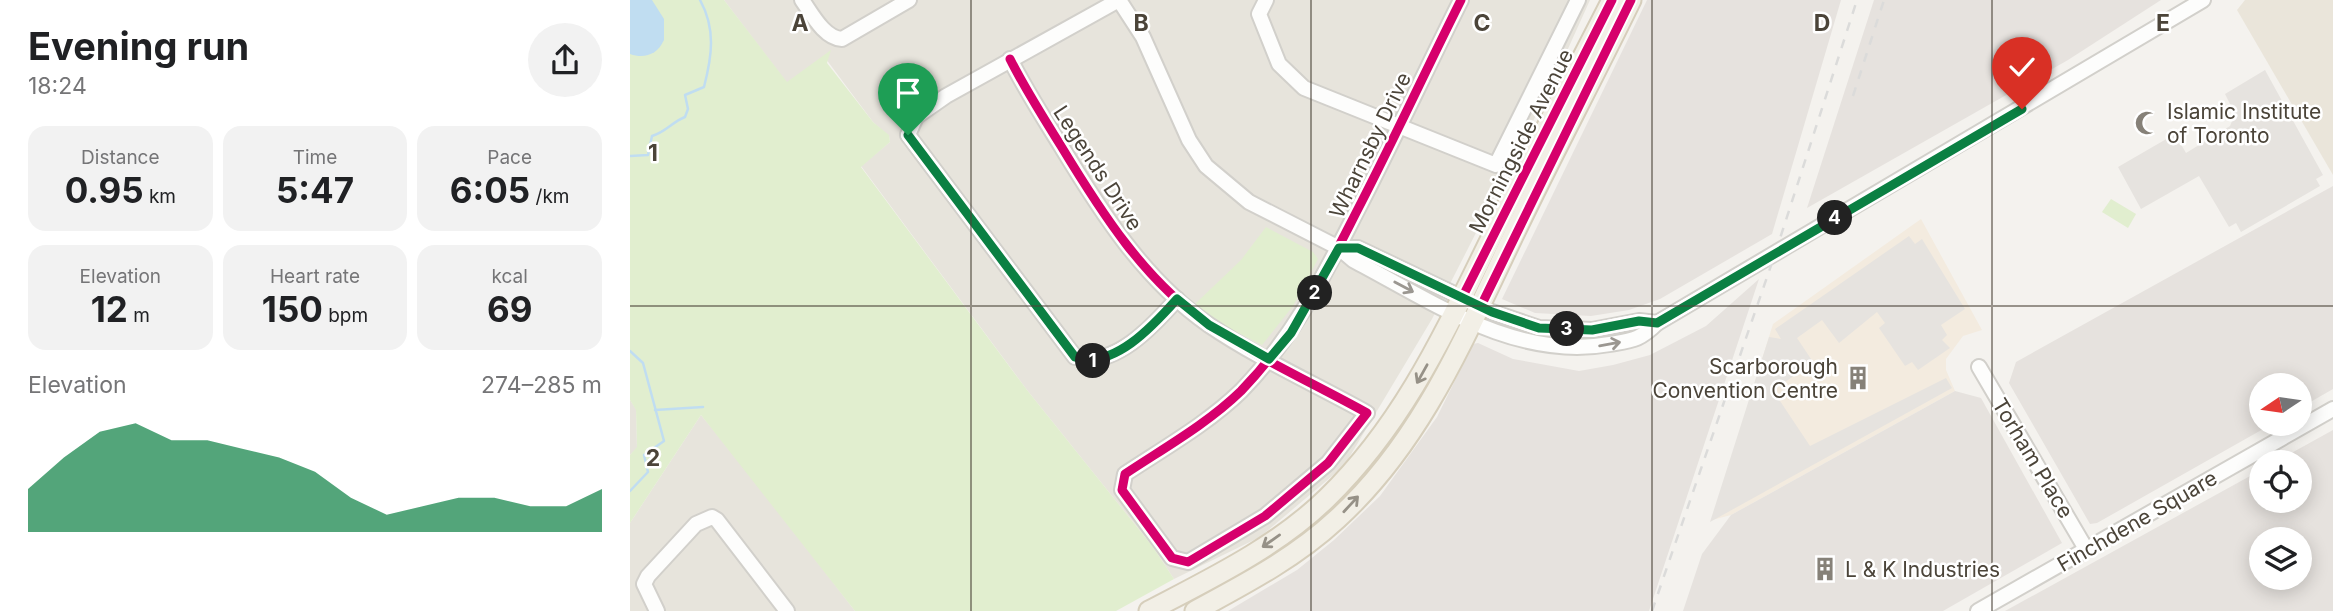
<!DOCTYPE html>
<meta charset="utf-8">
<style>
:root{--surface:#fff;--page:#f2f2f2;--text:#202124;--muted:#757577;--accent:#0b8043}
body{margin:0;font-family:Inter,sans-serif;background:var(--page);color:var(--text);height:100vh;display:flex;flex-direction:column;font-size:26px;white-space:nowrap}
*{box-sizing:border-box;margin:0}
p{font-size:23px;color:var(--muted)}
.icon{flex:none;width:38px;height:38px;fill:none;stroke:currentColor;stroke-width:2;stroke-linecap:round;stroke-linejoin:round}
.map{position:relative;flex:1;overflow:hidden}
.side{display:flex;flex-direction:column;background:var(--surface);width:630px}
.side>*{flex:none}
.needle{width:46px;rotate:257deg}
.fabs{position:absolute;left:1619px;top:373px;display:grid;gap:14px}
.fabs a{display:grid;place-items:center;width:63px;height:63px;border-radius:50%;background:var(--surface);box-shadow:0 4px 18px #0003;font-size:35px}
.pin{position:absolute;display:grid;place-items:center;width:60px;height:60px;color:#fff;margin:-72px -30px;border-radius:50% 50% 50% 0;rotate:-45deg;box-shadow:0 0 7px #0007}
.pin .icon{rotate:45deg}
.km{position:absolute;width:35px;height:35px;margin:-18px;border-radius:50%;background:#222;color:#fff;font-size:19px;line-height:35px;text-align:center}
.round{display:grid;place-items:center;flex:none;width:74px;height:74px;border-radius:37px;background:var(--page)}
.overview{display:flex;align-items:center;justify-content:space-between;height:119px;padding:0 28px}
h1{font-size:38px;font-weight:700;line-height:52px}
.stats{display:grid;grid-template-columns:repeat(3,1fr);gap:10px;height:119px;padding:7px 28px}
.stats div{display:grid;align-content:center;border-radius:18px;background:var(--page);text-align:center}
.stats b{font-size:35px;font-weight:700}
.stats small{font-size:19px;font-weight:400}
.stats p{font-size:19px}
.chart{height:196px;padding:14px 28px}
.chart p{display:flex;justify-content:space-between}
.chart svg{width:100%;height:126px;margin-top:7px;fill:var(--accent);opacity:.7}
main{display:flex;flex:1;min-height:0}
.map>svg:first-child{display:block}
.residential{fill:#e7e4dc}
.commercial{fill:#f3ebdf}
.industrial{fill:#e6e2de;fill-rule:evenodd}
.education{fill:#eae5da}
.green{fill:#e1eecf}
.parking{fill:#e6e3df}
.water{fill:#c0ddf1}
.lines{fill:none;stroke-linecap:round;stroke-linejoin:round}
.stream{stroke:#c0ddf1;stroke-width:2.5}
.minor-casing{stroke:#d2d0cb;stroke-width:18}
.major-casing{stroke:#d6cebb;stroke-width:23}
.minor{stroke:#fdfdfc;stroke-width:14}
.major{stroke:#f2efe6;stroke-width:19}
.rail{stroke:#dbdbda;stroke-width:2.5;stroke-dasharray:9 9;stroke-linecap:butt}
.cycleway-casing{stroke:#fff;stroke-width:13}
.cycleway{stroke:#d6006c;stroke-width:9}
.oneway{stroke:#9b9791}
.oneway2{stroke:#969187}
.route-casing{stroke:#fff;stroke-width:14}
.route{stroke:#0b8043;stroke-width:9}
.grid{fill:none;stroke:#4b4439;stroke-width:2;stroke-opacity:0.55}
.labels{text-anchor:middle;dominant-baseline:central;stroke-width:5;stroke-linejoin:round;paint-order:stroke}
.poi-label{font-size:21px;fill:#4b4439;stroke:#fff;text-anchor:start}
.street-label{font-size:21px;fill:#4b4439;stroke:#fff}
.grid-label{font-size:23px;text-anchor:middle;font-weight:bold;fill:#4b4439;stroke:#fff;stroke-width:5;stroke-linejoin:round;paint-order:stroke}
</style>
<main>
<section class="side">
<div class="overview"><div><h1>Evening run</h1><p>18:24</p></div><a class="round"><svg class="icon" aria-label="share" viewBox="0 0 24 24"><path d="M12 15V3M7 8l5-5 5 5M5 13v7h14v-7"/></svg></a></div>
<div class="stats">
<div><p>Distance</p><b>0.95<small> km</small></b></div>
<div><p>Time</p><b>5:47</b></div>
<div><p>Pace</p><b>6:05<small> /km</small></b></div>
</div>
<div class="stats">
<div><p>Elevation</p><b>12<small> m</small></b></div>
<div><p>Heart rate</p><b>150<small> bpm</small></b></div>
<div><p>kcal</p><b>69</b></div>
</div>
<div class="chart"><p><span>Elevation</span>274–285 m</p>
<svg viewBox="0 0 160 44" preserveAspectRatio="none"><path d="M0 44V29L10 18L20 9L30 6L40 12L50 12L60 15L70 18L80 23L90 32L100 38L110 35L120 32L130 32L140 35L150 35L160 29V44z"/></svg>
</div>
</section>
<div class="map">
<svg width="1703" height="611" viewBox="0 0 1703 611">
<rect width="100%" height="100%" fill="#f4f2ee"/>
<g class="residential">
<path d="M 94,0 L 960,0 L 923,82 L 802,319 L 714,466 L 630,537 L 544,579 L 523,547 L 397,390 L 231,166 L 260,142 L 259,136 L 243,122 L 196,59 L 157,83 Z"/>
<path d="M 0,400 L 6,409 L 7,448 L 0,455 Z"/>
<path d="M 71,415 L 122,477 L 225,611 L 0,611 L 0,523 Z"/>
</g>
<path class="commercial" d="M 1291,219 L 1352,330 L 1333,336 L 1316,359 L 1316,370 L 1325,391 L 1101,515 L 1082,520 L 1143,324 Z"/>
<g class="industrial">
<path d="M 1017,0 L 1211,0 L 1142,234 L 1030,299 L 999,310 L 961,316 L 905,313 L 872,299 Z"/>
<path d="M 1244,0 L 1531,0 L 1438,60 L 1177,208 Z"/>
<path d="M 1703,186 L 1703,389 L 1670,408 L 1670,385 L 1631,385 L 1631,424 L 1642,424 L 1467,523 L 1460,524 L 1379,383 L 1386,362 Z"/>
<path d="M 1129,279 L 1019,611 L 598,611 L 667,570 L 704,540 L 750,496 L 807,417 L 843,344 L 848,343 L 883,359 L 949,371 L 983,365 L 1020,355 L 1076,326 Z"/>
<path d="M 1325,391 L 1351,398 L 1432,543 L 1313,611 L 1053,611 L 1072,554 L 1101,515 Z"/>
<path d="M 1703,430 L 1703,611 L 1375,611 L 1631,470 L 1631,500 L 1670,500 L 1670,462 L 1645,462 ZM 1631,539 L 1670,539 L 1670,578 L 1631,578 Z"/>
</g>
<path class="education" d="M 1615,0 L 1703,0 L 1703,175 L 1607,10 Z"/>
<g class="green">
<path d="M 0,0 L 94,0 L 157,82 L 201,50 L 197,63 L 243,122 L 259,135 L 260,142 L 231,167 L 397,390 L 523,547 L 544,579 L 486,611 L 225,611 L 71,415 L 0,523 L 0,455 L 7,447 L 6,410 L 0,400 Z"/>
<path d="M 1481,199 L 1506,214 L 1498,228 L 1472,212 Z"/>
<path d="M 636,227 L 683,252 L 688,259 L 663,306 L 632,345 L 580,318 L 565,304 L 611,260 Z"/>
</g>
<g class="parking">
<path d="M 1635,70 L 1693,175 L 1686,179 L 1690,186 L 1611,232 L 1606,223 L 1599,227 L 1569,176 L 1511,209 L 1488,167 L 1545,134 L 1556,153 L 1600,126 L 1605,114 L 1595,94 Z"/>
<path d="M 1279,236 L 1285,244 L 1292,239 L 1335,309 L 1311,325 L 1317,335 L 1312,340 L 1320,348 L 1288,370 L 1282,362 L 1275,366 L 1249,328 L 1255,323 L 1247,312 L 1209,343 L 1192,320 L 1167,338 L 1183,362 L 1151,385 L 1147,380 L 1140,386 L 1180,446 L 1316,378 L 1322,388 L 1080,522 L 1139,337 L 1151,339 L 1145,329 Z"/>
</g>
<path class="water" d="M 0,0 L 22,0 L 34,19 L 34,40 C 27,55 14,59 0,54 Z"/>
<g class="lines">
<g class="stream">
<path d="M 0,156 L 18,155 L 22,136 C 36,132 42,122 55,117 L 58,109 L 55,95 L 74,87 C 82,56 86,29 70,0"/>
<path d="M 0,351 L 13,363 L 34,441 L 14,455 L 18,472 L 0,491"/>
<path d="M 25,410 L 73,407"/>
</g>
<g class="minor-casing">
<g id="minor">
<path d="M 172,0 C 182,14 194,38 212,39 L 279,0"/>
<path d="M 489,0 L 513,37 L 559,140 L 576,166 L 619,202 L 709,248 L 723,260 C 801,301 886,361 980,344 C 1003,340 1010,340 1027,323 L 1573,0"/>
<path d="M 489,0 L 316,96 L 286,117 L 278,135 L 445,357 C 484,369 523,326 547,299"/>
<path d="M 636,0 L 629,14 L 649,64 L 674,88 L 866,165 L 948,0"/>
<path d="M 380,59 C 395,89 413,117 431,146 C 471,212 514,280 579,325 C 629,359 685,384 737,413 L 698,463 L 635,516 L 558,562 L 542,558 L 492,490 L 495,474 C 534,448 577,424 611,391 C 667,333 694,275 730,205 C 765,137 797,68 831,0"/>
<path d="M 709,248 L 728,248 L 862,312 L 909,328 L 962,330 L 1009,321 L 1027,323"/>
<path d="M 1349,367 L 1456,549"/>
<path d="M 27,611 L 14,584 L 18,576 L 66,524 L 82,517 L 87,520 L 157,611"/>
<path d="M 1348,611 L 1703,409"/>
</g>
</g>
<g class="major-casing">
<g id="major">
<path d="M 519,611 C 580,579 647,547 697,498 C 777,420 818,325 867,226 C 904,150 944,75 982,0"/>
<path d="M 565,611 C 615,584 665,558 707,519 C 794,440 837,331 887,228 C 924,151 964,76 1001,0"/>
</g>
</g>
<use href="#minor" class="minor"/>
<use href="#major" class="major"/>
<g class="rail">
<path d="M 1223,96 L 1254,0"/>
<path d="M 1022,611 L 1145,254 L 1227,0"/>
</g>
<g class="cycleway-casing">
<g id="cycleway">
<path d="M 380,59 C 395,89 413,117 431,146 C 471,212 514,280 579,325 C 629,359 685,384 737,413 L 698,463 L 635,516 L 558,562 L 542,558 L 492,490 L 495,474 C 534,448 577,424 611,391 C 667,333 694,275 730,205 C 765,137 797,68 831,0"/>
<path d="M 832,298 L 982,0"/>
<path d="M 851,306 L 1001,0"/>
</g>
</g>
<use href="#cycleway" class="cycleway"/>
</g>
<defs><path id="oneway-shaft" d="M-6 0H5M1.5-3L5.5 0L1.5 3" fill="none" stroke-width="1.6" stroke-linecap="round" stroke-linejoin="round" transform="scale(1.75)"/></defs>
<g class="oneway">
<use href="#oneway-shaft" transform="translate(774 287) rotate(28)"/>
<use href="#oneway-shaft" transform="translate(980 344) rotate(-10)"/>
</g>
<g class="oneway2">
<use href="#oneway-shaft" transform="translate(792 374) rotate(119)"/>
<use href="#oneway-shaft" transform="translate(721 504) rotate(-47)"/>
<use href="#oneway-shaft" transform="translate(641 541) rotate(145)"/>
</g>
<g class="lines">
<g class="route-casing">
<path id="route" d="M 278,135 L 445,357 C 483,370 523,326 547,299 L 579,325 L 639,359 L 661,333 L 709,248 L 728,248 L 862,312 L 909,328 L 962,330 L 1009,321 L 1027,323 L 1392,109"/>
</g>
<use href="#route" class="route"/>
</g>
<path class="grid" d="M 341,0 L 341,611M 681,0 L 681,611M 1022,0 L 1022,611M 1362,0 L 1362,611M 0,306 L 1703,306"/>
<defs>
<g id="mosque-bare" transform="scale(1.89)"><path d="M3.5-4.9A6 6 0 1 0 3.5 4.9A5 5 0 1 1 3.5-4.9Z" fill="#868178" stroke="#fff" stroke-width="2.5" paint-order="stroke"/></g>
<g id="building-bare" transform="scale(1.89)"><path d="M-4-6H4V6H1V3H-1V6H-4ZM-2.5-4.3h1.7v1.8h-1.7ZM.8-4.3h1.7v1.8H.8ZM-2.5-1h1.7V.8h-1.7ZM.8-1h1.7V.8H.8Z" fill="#868178" stroke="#fff" stroke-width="2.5" paint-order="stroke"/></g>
</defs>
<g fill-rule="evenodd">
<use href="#mosque-bare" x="1517" y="123"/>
<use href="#building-bare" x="1228" y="378"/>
<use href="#building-bare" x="1195" y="569"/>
</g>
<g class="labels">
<g class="poi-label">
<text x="1537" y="111">Islamic Institute<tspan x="1537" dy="24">of Toronto</tspan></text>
<text x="1208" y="366" text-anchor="end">Scarborough<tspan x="1208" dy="24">Convention Centre</tspan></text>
<text x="1215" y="569">L &amp; K Industries</text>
</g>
<g class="street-label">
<text transform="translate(891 141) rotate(-63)">Morningside Avenue</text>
<text transform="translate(740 145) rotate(-64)">Wharnsby Drive</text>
<text transform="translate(468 168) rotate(57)">Legends Drive</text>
<text transform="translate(1403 458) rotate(59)">Torham Place</text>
<text transform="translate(1507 521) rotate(-30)">Finchdene Square</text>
</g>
</g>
<g class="grid-label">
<text x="170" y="31">A</text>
<text x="511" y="31">B</text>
<text x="852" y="31">C</text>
<text x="1192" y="31">D</text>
<text x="1533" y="31">E</text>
<text x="23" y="161">1</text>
<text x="23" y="466">2</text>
</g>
</svg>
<div class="fabs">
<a><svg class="needle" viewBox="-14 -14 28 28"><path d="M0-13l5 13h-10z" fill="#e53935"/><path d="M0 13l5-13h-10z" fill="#757577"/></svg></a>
<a><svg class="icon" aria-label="locate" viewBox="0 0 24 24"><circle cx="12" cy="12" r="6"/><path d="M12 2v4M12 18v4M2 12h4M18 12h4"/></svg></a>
<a><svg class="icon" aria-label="layers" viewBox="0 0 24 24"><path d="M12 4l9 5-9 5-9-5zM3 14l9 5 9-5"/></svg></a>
</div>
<div class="pin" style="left:278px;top:135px;background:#1e9e55"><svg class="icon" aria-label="arrive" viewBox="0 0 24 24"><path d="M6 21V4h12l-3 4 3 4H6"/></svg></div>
<div class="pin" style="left:1392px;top:109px;background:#d93025"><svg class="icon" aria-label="check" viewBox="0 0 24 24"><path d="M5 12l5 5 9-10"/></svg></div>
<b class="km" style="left:463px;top:361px">1</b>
<b class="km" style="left:685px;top:293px">2</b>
<b class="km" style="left:937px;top:329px">3</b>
<b class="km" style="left:1205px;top:218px">4</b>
</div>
</main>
